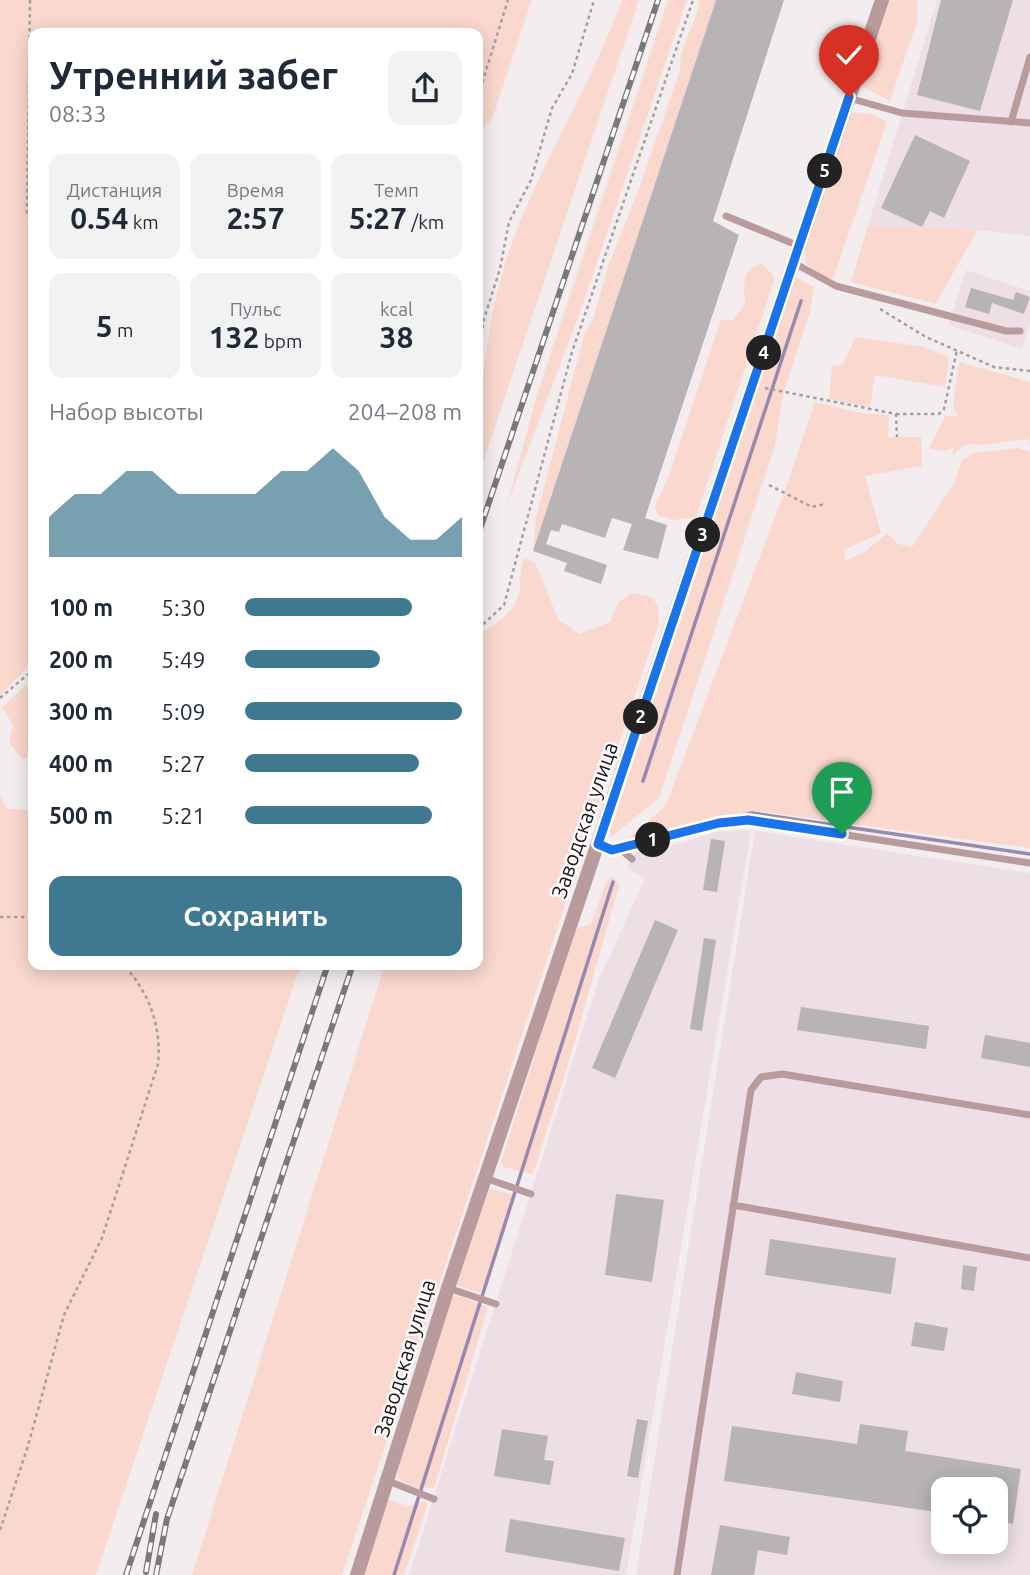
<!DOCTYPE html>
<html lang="ru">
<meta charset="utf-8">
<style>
:root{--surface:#fff;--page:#f2f2f3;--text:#1f2937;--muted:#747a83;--accent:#3e7891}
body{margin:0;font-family:Ubuntu,sans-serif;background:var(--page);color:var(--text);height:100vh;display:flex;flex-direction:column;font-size:26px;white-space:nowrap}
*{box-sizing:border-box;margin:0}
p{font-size:23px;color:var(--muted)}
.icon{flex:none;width:38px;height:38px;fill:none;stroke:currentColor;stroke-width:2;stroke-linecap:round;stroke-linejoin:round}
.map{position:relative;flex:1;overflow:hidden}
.drawer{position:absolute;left:28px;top:28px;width:455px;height:942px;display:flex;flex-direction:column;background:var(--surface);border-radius:14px;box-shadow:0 4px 18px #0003}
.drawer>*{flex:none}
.buttons{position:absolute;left:931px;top:1477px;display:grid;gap:14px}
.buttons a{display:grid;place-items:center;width:77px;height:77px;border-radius:14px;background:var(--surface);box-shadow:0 4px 18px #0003;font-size:35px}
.pin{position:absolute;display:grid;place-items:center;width:60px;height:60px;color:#fff;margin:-72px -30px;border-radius:50% 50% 50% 0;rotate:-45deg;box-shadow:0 0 7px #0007}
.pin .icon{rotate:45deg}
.km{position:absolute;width:35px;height:35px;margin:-18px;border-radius:50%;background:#222;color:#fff;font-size:19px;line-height:35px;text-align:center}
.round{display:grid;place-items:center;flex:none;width:74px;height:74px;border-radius:14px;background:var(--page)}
.headline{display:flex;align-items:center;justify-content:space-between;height:119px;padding:0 21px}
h1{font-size:38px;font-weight:700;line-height:52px}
.metrics{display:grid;grid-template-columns:repeat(3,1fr);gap:10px;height:119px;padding:7px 21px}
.metrics div{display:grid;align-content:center;border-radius:14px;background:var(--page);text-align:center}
.metrics b{font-size:30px;font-weight:700}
.metrics small{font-size:19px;font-weight:400}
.metrics p{font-size:19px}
.chart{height:196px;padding:14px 21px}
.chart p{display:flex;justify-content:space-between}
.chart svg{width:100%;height:126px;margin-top:7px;fill:var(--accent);opacity:.7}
.cta{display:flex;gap:14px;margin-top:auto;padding:14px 21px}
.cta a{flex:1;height:80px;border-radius:14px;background:var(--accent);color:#fff;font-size:28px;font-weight:700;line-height:80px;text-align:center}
ul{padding:0 21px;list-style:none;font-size:23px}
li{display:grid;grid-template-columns:112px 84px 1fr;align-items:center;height:52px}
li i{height:18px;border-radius:9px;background:var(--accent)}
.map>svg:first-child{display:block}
.built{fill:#eddfe5;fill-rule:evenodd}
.green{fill:#fad8ce}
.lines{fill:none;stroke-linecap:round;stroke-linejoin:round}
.stream{stroke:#9789b0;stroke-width:3.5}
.building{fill:#b7b3b7}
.path{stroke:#a39fa1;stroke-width:2.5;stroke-dasharray:3.5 3.5;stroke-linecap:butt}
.lane{stroke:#b99b9d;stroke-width:7}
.street{stroke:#b99b9d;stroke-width:14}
.rail-casing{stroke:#7b7879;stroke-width:6}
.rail{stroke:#fffbfd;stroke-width:3.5;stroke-dasharray:10;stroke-linecap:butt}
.route-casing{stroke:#fff;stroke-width:14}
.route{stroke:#1a73e8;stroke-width:9}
.labels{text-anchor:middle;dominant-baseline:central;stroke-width:5;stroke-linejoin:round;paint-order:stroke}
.street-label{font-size:21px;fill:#141313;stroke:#fffbfd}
</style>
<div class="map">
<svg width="1030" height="1575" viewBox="0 0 1030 1575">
<rect width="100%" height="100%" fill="#f3edf0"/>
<g class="built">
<path d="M 937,0 L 1030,0 L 1030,236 L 977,230 L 868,226 Z"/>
<path d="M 966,270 L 1030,291 L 1030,322 L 1022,349 L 948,325 Z"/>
<path d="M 751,830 L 626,1575 L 409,1575 L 599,979 L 645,879 L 627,867 L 637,850 L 656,851 L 719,831 Z"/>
<path d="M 755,831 L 1030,873 L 1030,1575 L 636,1575 ZM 943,1489 L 996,1489 L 996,1542 L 943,1542 Z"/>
</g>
<g class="green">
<path d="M 0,0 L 532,0 L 492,119 L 478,134 L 478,33 L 33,33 L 33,662 L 0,695 Z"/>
<path d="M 622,0 L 639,0 L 478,477 C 478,395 487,304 518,227 C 549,150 594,78 622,0 Z"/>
<path d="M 668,0 L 687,0 L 580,312 L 506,508 L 539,388 Z"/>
<path d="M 700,0 L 716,0 L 533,551 L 536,518 L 585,332 L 593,320 L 608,267 L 640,186 L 680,70 C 679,46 696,25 700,0 Z"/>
<path d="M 887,0 L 917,0 L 918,19 L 890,101 L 862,86 Z"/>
<path d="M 849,112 L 871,114 L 887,122 L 833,279 L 819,274 L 806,263 L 805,251 Z"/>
<path d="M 868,226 L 977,230 L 936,304 L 851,282 Z"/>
<path d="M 762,264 L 775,277 L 696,517 L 674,520 L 658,515 L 655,506 L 670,473 L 721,320 L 733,320 L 745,305 C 744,289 741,266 762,264 Z"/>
<path d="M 795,276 L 814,287 L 810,312 L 783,394 L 775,446 L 659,798 L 611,837 L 610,832 Z"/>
<path d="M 856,337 L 924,347 L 949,358 L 945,387 L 875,375 L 870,407 L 829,399 L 832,366 L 843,364 Z"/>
<path d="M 959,362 L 1030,382 L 1030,442 L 1028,439 C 1007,440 988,447 967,444 L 953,455 L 953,448 L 943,451 L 929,448 L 945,416 L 957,416 L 953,404 Z"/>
<path d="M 815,402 L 865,414 L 889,415 L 888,437 L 921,437 L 922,466 L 865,476 L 881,533 L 844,550 L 845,561 L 866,551 L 887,533 L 898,544 L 912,547 L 954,483 L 962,460 L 973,453 L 1018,448 L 1030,452 L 1030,848 L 756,811 L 716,816 L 624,843 L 666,805 L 787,485 Z"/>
<path d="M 524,558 L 535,562 L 558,619 L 579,634 L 610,622 L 619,602 L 632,593 L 652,597 L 658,606 L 659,623 L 342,1575 L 192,1575 L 385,964 L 478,964 L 478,635 C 497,623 518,612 520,586 C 521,575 520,568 524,558 Z"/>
<path d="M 30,682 L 33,682 L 33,754 L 22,760 L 9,742 L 13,725 L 2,707 Z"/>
<path d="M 0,796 L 7,809 L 33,810 L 33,964 L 301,964 L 96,1575 L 0,1575 Z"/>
<path d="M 614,877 L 619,886 L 567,1068 L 533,1174 L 503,1167 L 501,1162 L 575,929 L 591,924 L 607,880 Z"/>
<path d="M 490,1188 L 513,1195 L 481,1293 L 454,1284 Z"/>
<path d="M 456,1295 L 488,1307 L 434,1488 L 413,1487 L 397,1478 L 399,1466 L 450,1298 Z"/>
<path d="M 387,1499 L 407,1507 L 424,1501 L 428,1504 L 404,1575 L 362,1575 Z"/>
</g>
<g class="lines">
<g class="stream">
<path d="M 643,781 L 801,301"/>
<path d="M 727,819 L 752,813 L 1030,854"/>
<path d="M 394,1575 L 613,882"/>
</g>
</g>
<g class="building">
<path d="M 716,0 L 784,0 L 713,221 L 739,235 L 645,518 L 667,525 L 658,559 L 623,550 L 632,524 L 612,518 L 605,538 L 562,524 L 559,532 L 551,530 L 546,544 L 607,565 L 601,584 L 564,571 L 567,563 L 533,551 Z"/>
<path d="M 941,0 L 1013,0 L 980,111 L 917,95 Z"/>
<path d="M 915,135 L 970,161 L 944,218 L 930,211 L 922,227 L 881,208 Z"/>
<path d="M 971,288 L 1013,300 L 1016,292 L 1030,297 L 1024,314 L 992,303 L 989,314 L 965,307 Z"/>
<path d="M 711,839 L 725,841 L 717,892 L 703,890 Z"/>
<path d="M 655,920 L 678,930 L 615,1078 L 592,1068 Z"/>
<path d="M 704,938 L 716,940 L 702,1031 L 690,1029 Z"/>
<path d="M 801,1007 L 929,1026 L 926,1049 L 797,1030 Z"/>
<path d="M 985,1035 L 1030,1043 L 1030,1067 L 981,1058 Z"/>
<path d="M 616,1194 L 664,1200 L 652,1282 L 605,1275 Z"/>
<path d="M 770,1239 L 896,1258 L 891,1294 L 765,1275 Z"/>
<path d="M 963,1265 L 977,1267 L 974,1291 L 961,1289 Z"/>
<path d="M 915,1322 L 948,1328 L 944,1351 L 911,1346 Z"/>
<path d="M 796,1372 L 843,1381 L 840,1402 L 792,1394 Z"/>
<path d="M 637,1419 L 648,1421 L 638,1478 L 627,1476 Z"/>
<path d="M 860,1424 L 908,1431 L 905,1451 L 1021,1469 L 1013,1524 L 996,1521 L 996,1489 L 943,1489 L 943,1513 L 724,1481 L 732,1426 L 857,1444 Z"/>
<path d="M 502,1429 L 548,1436 L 544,1460 L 554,1461 L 550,1485 L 494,1476 Z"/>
<path d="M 510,1519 L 625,1538 L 619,1571 L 505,1552 Z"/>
<path d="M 720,1525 L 790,1537 L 787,1555 L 758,1550 L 754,1575 L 711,1575 Z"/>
</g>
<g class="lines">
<g class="path">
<path d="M 30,0 L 27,212 L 33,231"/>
<path d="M 478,96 L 508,0"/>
<path d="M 880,309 L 926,337 L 994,367 L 1030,371"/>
<path d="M 478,356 L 484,319 L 500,269 L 509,222 L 531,180 L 552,108 L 572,74 L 594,0"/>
<path d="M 765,388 L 896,414 L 897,437"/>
<path d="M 896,414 L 939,414 L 944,409 L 957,350"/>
<path d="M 769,485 L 812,507 L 825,504"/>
<path d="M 478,629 L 504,605 L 572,352 L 693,0"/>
<path d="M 0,698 L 33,670"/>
<path d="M 0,917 L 33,917"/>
<path d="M 0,1530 L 28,1446 L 64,1315 L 102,1238 L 158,1064 C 162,1028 149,990 122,964"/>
</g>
<g class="lane">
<path d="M 849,98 L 902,113 L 1030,123"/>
<path d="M 1011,122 L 1030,57"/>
<path d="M 726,216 L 799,246"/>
<path d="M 794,263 L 836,286 L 1006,331 L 1020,331"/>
<path d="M 598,844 L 612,850 L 719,823 L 748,820 L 1030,863"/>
<path d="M 619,848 L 632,859"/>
<path d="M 485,1178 L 531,1194"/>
<path d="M 733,1205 L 1030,1258"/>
<path d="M 448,1288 L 496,1304"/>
<path d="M 388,1481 L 434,1499"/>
<path d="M 677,1575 L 751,1090 L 761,1077 L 782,1074 L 1030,1115"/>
</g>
<path class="street" d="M 357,1575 L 448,1288 L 882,0"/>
<g class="rail-casing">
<g id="rail">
<path d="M 478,535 L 658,0"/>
<path d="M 146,1572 L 156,1514"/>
<path d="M 126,1575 L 328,964"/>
<path d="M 156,1575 L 167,1519 L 353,964"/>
</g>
</g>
<use href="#rail" class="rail"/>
</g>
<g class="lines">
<g class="route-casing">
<path id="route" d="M 842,834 L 748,820 L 719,823 L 612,850 L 598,844 L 849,97"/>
</g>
<use href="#route" class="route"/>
</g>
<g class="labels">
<g class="street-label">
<text transform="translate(584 820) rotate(-71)">Заводская улица</text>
<text transform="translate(404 1358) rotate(-73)">Заводская улица</text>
</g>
</g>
</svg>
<div class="buttons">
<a><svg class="icon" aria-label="locate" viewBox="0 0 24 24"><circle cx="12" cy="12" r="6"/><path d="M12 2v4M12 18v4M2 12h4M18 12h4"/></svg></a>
</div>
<div class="pin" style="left:842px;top:834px;background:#1e9e55"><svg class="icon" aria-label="arrive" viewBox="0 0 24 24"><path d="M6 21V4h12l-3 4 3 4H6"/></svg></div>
<div class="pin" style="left:849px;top:97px;background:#d93025"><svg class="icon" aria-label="check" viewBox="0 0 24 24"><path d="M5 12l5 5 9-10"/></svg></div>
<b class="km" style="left:653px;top:840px">1</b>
<b class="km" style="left:641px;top:717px">2</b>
<b class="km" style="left:703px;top:535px">3</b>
<b class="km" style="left:764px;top:353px">4</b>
<b class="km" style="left:825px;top:171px">5</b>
<section class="drawer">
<div class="headline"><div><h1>Утренний забег</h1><p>08:33</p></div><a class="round"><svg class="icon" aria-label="share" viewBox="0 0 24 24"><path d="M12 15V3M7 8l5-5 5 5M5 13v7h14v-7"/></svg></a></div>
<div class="metrics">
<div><p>Дистанция</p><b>0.54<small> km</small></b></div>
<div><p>Время</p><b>2:57</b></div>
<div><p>Темп</p><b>5:27<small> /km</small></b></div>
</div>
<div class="metrics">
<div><b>5<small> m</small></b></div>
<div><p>Пульс</p><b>132<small> bpm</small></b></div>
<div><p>kcal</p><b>38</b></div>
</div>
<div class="chart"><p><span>Набор высоты</span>204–208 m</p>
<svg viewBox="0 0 160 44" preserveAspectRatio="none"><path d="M0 44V30L10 22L20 22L30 14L40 14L50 22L60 22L70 22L80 22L90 14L100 14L110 6L120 14L130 30L140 38L150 38L160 30V44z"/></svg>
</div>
<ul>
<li><b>100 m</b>5:30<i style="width:77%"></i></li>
<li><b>200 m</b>5:49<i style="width:62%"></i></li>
<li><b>300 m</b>5:09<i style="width:100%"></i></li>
<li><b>400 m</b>5:27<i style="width:80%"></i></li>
<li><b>500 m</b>5:21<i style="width:86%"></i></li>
</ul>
<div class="cta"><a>Сохранить</a></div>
</section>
</div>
